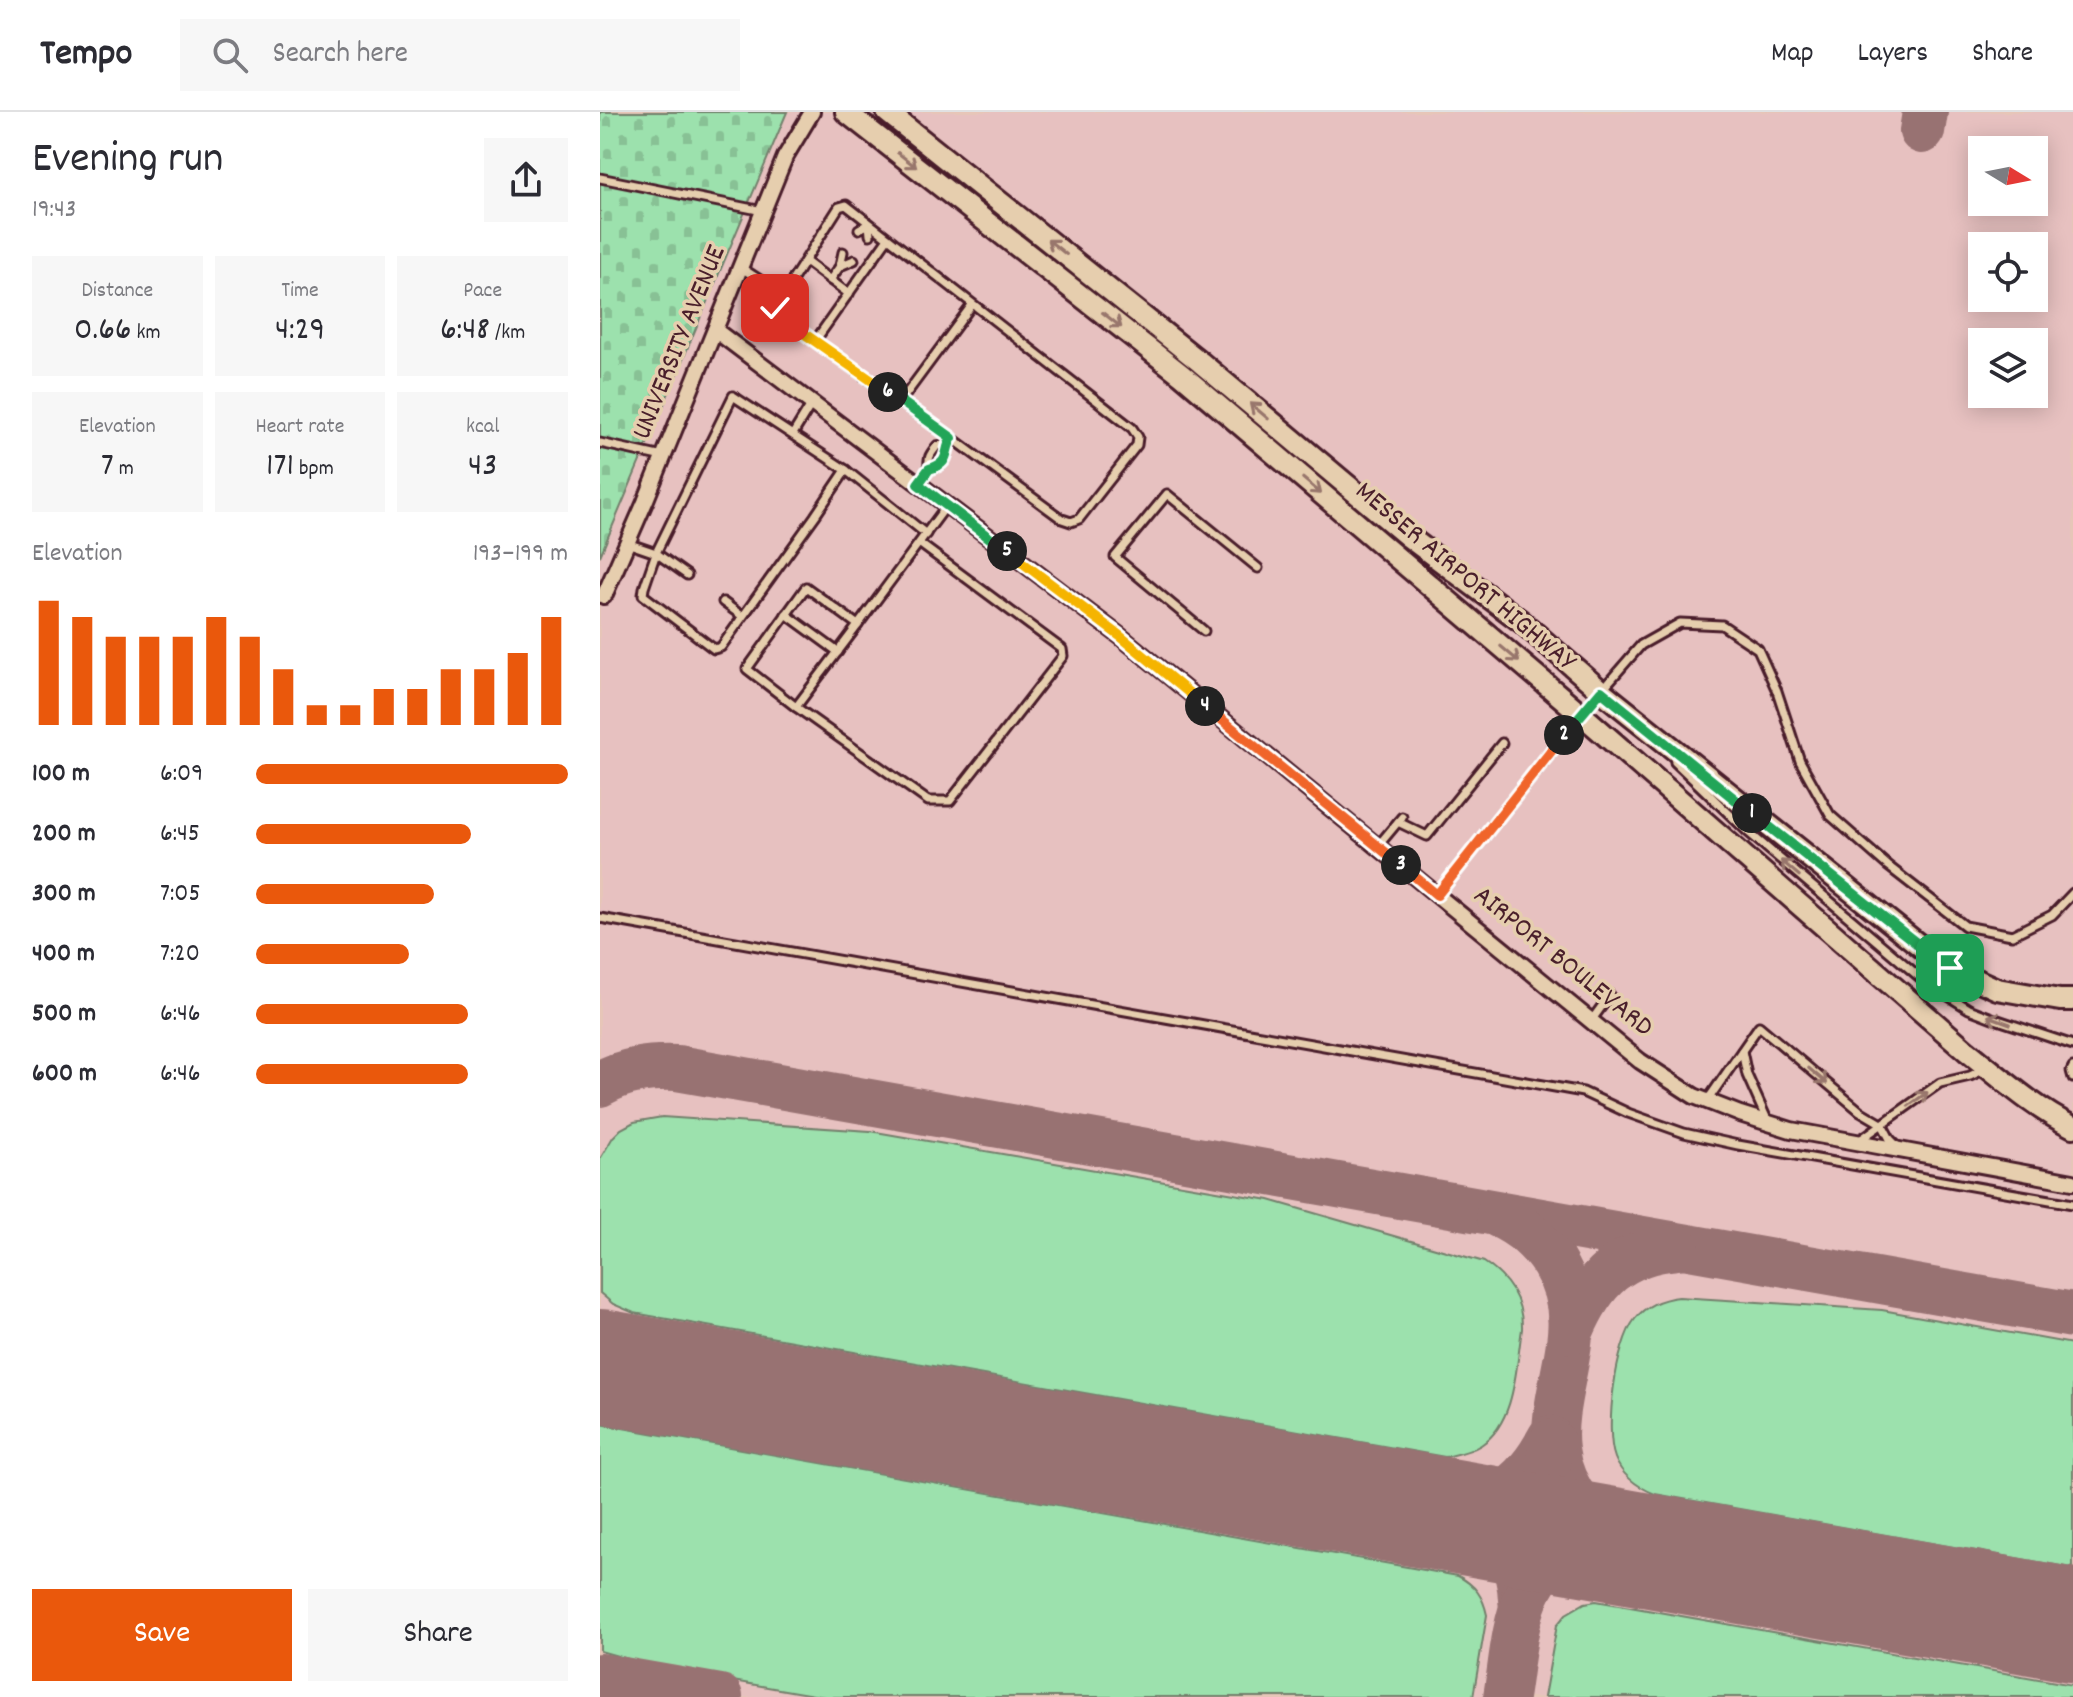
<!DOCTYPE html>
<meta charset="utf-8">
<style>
:root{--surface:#fff;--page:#f7f7f7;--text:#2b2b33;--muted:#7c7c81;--line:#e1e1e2;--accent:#ea580c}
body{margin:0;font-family:Dekko,sans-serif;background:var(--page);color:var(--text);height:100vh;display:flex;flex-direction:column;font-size:30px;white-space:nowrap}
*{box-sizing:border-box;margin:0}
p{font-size:26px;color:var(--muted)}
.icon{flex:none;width:44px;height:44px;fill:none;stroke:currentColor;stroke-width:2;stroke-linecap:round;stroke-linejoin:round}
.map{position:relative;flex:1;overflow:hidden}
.sheet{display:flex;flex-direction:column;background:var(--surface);width:600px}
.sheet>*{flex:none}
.needle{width:52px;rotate:100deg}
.buttons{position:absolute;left:1368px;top:24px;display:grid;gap:16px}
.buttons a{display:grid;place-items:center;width:80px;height:80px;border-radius:0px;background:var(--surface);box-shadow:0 4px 20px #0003;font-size:40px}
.pin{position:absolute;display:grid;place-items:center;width:68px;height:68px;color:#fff;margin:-34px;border-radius:16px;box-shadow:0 4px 12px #0006}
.km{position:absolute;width:40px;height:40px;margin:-20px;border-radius:50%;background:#222;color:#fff;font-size:22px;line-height:40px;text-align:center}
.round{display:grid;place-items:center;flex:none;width:84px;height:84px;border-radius:0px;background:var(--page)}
.head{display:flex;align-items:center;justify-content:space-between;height:136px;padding:0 32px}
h1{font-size:44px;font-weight:600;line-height:60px}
.metrics{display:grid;grid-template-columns:repeat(3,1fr);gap:12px;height:136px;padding:8px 32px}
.metrics div{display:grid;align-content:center;border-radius:0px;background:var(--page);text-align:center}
.metrics b{font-size:34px;font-weight:600}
.metrics small{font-size:22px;font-weight:400}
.metrics p{font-size:22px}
.chart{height:224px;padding:16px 32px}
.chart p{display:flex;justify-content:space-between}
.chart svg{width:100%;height:144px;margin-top:8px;stroke:var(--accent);stroke-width:6}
.button{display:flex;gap:16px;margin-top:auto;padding:16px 32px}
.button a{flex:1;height:92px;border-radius:0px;background:var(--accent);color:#fff;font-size:32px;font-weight:600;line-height:92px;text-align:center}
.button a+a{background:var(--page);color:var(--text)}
ul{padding:0 32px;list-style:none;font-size:26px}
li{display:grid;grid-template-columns:128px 96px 1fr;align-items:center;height:60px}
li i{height:20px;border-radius:10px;background:var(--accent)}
header{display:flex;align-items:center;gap:48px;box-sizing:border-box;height:112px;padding:0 40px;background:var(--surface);border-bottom:2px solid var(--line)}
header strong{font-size:38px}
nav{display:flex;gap:44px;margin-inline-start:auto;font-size:28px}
.search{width:560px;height:72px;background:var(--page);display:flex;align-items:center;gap:20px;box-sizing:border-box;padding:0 28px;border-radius:0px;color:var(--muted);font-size:30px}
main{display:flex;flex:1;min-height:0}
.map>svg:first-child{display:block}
.built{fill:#e7c1c0;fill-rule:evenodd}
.grass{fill:#9ce1ad;stroke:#73806c;stroke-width:2}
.cemetery{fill:url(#cemetery-stones);stroke:#73806c;stroke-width:2}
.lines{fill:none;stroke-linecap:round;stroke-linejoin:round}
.taxiway{stroke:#987272;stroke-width:46}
.runway{stroke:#987272;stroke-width:114}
.lane-casing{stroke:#4a1f2b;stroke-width:13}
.street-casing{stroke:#4a1f2b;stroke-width:20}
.secondary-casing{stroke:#4a1f2b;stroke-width:26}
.lane{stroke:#e6ceae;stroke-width:7}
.street{stroke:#e6ceae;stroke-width:14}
.secondary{stroke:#e6ceae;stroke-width:20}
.oneway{stroke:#98766c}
.split-1-casing{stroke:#fff;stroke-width:16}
.split-2-casing{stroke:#fff;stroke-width:16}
.split-3-casing{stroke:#fff;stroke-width:16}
.split-4-casing{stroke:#fff;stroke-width:16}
.split-5-casing{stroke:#fff;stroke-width:16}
.split-6-casing{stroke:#fff;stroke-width:16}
.split-7-casing{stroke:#fff;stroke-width:16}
.split-1{stroke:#22a559;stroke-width:10}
.split-2{stroke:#22a559;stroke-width:10}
.split-3{stroke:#f0652b;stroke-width:10}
.split-4{stroke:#f0652b;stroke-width:10}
.split-5{stroke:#f5b400;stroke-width:10}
.split-6{stroke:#22a559;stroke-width:10}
.split-7{stroke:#f5b400;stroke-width:10}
.labels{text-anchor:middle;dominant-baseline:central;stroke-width:7;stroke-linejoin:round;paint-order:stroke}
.street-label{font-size:28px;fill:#4a1f2b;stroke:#e6ceae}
</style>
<header>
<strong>Tempo</strong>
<div class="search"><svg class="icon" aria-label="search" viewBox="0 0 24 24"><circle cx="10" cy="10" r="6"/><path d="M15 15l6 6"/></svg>Search here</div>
<nav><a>Map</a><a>Layers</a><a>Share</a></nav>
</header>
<main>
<section class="sheet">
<div class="head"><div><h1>Evening run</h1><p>19:43</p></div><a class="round"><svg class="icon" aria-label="share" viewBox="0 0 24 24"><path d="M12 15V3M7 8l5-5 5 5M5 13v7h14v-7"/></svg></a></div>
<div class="metrics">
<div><p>Distance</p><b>0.66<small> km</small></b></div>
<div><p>Time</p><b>4:29</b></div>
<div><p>Pace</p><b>6:48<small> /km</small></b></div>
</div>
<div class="metrics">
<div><p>Elevation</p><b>7<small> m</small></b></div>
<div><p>Heart rate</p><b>171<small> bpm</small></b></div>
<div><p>kcal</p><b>43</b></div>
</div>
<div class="chart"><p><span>Elevation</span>193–199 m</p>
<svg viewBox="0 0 160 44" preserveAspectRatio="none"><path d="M5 44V6M15 44V11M25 44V17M35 44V17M45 44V17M55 44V11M65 44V17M75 44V27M85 44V38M95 44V38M105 44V33M115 44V33M125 44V27M135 44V27M145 44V22M155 44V11"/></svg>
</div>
<ul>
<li><b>100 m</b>6:09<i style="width:100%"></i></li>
<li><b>200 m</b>6:45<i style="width:69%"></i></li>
<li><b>300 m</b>7:05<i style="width:57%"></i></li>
<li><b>400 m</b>7:20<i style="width:49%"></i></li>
<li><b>500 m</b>6:46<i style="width:68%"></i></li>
<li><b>600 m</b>6:46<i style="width:68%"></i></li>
</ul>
<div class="button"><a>Save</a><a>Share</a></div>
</section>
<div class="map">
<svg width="1473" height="1585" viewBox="0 0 1473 1585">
<defs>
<pattern id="cemetery-stones" width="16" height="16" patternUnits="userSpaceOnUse" patternTransform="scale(2)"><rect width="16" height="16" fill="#9ce1ad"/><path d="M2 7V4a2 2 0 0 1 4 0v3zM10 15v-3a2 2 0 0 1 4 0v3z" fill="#88c195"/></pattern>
</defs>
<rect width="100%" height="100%" fill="#e7c6b8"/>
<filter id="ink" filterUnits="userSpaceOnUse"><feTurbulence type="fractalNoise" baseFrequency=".0125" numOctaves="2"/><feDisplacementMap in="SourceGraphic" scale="16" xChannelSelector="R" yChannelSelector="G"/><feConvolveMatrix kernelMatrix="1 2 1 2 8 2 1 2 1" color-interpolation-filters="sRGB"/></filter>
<g filter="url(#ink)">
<path class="built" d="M 187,0 L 1473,0 L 1473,1585 L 0,1585 L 0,444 ZM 1382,38 L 1434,38 L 1434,90 L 1382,90 ZM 1382,134 L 1434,134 L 1434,186 L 1382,186 ZM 1382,230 L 1434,230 L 1434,282 L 1382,282 Z"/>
<g class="grass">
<path d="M 62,1005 L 270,1019 L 669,1088 L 884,1150 C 908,1166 923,1188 922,1217 C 916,1254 916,1310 881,1333 C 870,1340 857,1342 845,1345 L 34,1201 L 13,1192 L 0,1181 L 0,1047 L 13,1025 L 21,1017 L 34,1010 Z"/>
<path d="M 1079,1185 L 1282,1198 L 1473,1232 L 1473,1456 L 1055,1382 C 1038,1375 1022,1364 1015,1346 C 1004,1317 1016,1231 1035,1207 C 1046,1193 1061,1187 1079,1185 Z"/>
<path d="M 0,1312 L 858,1464 C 875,1473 883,1484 887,1503 L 873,1585 L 225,1585 L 64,1557 L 0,1539 Z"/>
<path d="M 996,1489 L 1473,1573 L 1473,1585 L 944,1585 L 957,1513 L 966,1502 L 985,1491 Z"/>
</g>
<path class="cemetery" d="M 0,0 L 187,0 L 0,444 Z"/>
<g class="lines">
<g class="taxiway">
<path d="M 1322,19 L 1325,0"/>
<path d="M 0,972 C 24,958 49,955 77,956 L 1473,1203"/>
<path d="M 899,1103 C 945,1124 975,1171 970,1222 C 967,1259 951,1301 956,1338 C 961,1381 992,1411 1025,1435"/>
<path d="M 971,1219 C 993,1167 1020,1140 1077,1135"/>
<path d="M 830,1400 C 888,1396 923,1379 950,1326"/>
<path d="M 872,1408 C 903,1429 920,1450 921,1488"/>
<path d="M 924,1485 L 952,1330"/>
<path d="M 0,1564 L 120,1585"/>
<path d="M 906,1585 C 915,1532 915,1452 979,1436 C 991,1433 1004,1433 1017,1433"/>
</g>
<path class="runway" d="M 0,1254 L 1473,1513"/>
<g class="lane-casing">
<g id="lane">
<path d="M 0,66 L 163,99"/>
<path d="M 259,117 L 269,112 L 270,123"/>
<path d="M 205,149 L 249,182"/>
<path d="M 240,154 L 254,148"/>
<path d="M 140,155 L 183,183 L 239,95 L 246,93 L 532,316 L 538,325 L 537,333 L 479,407 L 471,410 L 462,407 L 352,326 L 176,202 L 175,196 L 183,183"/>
<path d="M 230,168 L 240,154 L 243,140"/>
<path d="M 215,229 L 288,126"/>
<path d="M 301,289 L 372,193"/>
<path d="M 193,322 L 212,291"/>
<path d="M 0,331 L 63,345"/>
<path d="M 329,357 C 328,344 330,343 337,334 L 348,332"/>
<path d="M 246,358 L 326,422"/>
<path d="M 318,372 L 329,357 C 352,351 343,339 352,326"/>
<path d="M 27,431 L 56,441 L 133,284 L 246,358 L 215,404 L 121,535 L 114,537 L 43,483 L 44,476 L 56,441 L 87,463"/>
<path d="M 319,431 L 462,537 L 463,544 L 350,689 L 328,689 L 196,595 L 147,557 L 206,475 L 258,513 L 347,393"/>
<path d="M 123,490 L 142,504"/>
<path d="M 186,502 L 238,540"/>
<path d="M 604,519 L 515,445 L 567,382 L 658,456"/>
<path d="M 196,595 L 258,513"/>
<path d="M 1075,650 L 1147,719 L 1323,868 L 1369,897 L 1395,907 L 1473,933"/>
<path d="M 798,710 L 827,724 L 902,631"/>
<path d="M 777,735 L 802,705"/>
<path d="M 837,783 L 981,602 L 1041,533 L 1080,511 L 1122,513 L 1158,537 L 1177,579 L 1200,649 L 1230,703 L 1288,754 L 1365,814 L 1412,823 L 1452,803 L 1473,781"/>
<path d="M 0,806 L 983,980 L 1028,1001 L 1084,1021 L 1138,1033 L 1473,1092"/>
<path d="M 991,909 L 1010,883"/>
<path d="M 1142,939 L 1147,963 L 1168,1010"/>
<path d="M 1473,955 L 1471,959 L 1473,966"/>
<path d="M 1107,989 L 1159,914 L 1260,999 L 1282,1012 L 1290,1027 L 1298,1035"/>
<path d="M 1257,1030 L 1340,971 L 1370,964 L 1383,958"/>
</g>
</g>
<g class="street-casing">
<g id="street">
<path d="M 115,218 L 520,524 L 1040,949 L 1094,984 L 1140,1002 L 1191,1018 L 1473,1070"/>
<path d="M 4,484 L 45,390 L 185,45 L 212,0"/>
</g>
</g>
<g class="secondary-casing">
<g id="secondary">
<path d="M 246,0 L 582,263 L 981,602 L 1367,939 C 1401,966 1434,996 1473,1015"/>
<path d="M 287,0 L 600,250 L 809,425 L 922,510 L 1001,579 L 1344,853 L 1397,877 L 1460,888 L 1473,888"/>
</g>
</g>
<use href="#lane" class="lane"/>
<use href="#street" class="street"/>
<use href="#secondary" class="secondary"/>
</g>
<defs><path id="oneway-shaft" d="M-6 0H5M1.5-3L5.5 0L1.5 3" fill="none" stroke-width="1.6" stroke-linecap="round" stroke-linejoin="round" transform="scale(2)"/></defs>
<g class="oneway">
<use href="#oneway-shaft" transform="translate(307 48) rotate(38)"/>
<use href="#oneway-shaft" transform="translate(457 135) rotate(-142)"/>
<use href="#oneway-shaft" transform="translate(512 208) rotate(38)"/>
<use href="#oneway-shaft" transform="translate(659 299) rotate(-140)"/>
<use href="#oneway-shaft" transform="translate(712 374) rotate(40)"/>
<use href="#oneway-shaft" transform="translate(910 542) rotate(40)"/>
<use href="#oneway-shaft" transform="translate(1190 756) rotate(-140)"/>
<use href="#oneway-shaft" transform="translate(1399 908) rotate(-160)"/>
<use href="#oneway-shaft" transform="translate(1218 964) rotate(40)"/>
<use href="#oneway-shaft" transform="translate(1318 987) rotate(-36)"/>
</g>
</g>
<g class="lines" filter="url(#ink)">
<g class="split-1-casing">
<path id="split-1" d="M 1152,701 L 1344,853 L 1350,856"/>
</g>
<g class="split-2-casing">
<path id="split-2" d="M 964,623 L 1001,579 L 1152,701"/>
</g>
<g class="split-3-casing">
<path id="split-3" d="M 801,753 L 837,783 L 964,623"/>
</g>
<g class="split-4-casing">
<path id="split-4" d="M 605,594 L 801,753"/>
</g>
<g class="split-5-casing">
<path id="split-5" d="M 407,439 L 520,524 L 605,594"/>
</g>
<g class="split-6-casing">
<path id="split-6" d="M 288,280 L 352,326 C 343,339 352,351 329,357 L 318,372 L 407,439"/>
</g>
<g class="split-7-casing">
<path id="split-7" d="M 175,196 L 176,202 L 288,280"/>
</g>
<use href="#split-1" class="split-1"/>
<use href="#split-2" class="split-2"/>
<use href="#split-3" class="split-3"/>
<use href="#split-4" class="split-4"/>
<use href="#split-5" class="split-5"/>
<use href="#split-6" class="split-6"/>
<use href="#split-7" class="split-7"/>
</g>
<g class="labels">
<g class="street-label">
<text transform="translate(81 231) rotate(-68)">UNIVERSITY AVENUE</text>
<text transform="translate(864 466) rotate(40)">MESSER AIRPORT HIGHWAY</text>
<text transform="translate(962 851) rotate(39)">AIRPORT BOULEVARD</text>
</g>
</g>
</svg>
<div class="buttons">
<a><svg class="needle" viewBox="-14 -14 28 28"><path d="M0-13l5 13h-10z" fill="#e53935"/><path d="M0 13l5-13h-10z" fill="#7c7c81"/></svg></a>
<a><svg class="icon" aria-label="locate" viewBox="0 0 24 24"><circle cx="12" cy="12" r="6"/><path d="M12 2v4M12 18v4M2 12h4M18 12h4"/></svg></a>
<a><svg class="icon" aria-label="layers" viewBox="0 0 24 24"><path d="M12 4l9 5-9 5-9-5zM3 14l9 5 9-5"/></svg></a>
</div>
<div class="pin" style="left:1350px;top:856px;background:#1e9e55"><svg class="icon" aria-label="arrive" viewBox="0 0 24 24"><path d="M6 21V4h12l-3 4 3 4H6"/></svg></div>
<div class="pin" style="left:175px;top:196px;background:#d93025"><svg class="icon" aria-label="check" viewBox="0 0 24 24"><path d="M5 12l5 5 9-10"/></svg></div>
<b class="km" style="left:1152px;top:701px">1</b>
<b class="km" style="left:964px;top:623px">2</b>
<b class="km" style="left:801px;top:753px">3</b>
<b class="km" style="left:605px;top:594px">4</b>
<b class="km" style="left:407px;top:439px">5</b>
<b class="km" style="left:288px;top:280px">6</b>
</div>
</main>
